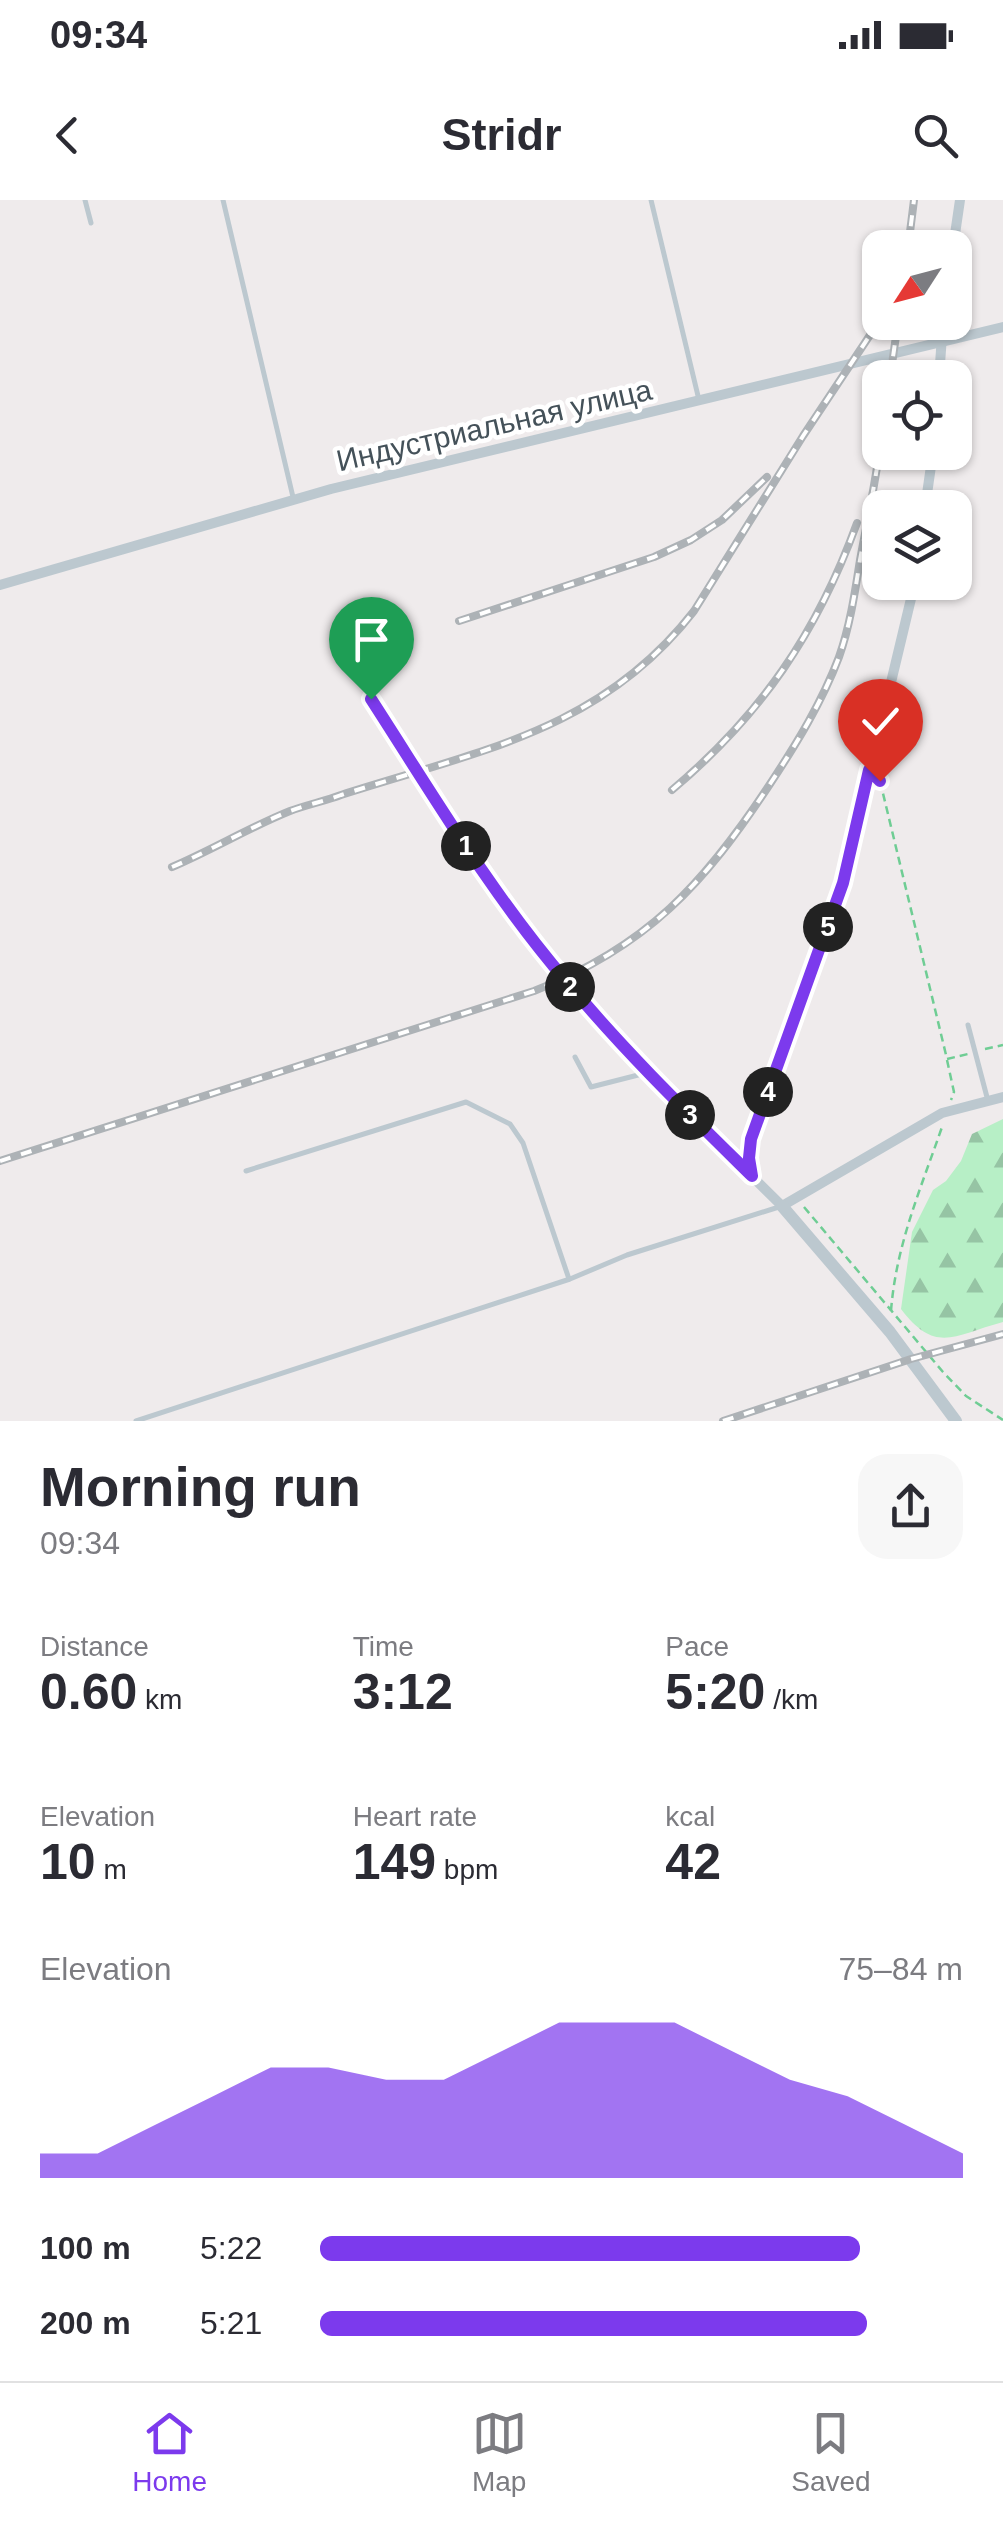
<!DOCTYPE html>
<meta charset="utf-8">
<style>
:root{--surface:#fff;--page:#f7f7f7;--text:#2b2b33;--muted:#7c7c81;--line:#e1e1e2;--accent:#7c3aed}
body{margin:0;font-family:Arial,sans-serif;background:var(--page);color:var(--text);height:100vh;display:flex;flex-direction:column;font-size:38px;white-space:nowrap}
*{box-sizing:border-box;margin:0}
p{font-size:32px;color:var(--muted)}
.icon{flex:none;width:55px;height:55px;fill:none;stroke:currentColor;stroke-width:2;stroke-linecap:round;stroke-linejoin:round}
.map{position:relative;height:1221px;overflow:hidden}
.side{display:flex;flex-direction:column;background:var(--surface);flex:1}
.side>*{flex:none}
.needle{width:65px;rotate:234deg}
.buttons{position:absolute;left:862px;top:30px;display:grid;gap:20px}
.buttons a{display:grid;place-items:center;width:110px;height:110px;border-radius:20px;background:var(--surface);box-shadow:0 2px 8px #0004;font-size:50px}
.pin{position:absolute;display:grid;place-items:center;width:85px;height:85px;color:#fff;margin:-102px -42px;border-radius:50% 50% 50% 0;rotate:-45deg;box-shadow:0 0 10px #0007}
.pin .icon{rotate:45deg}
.km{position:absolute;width:50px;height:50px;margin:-25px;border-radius:50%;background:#222;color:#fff;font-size:28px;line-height:50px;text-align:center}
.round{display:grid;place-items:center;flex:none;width:105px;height:105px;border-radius:30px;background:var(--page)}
.head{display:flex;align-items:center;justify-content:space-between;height:170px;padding:0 40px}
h1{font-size:55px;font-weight:700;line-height:75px}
.metrics{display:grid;grid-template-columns:repeat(3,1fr);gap:15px;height:170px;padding:10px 40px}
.metrics div{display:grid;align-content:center}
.metrics b{font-size:50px;font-weight:700}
.metrics small{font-size:28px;font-weight:400}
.metrics p{font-size:28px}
.chart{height:280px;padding:20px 40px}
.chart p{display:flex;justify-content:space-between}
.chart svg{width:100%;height:180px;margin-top:10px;fill:var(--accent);opacity:.7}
ul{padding:0 40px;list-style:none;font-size:32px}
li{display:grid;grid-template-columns:160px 120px 1fr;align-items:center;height:75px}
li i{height:25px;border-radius:12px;background:var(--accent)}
.status{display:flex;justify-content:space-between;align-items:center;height:70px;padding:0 50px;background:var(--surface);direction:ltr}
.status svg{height:28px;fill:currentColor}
header{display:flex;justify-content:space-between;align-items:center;height:130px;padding:0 40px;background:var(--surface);font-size:45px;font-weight:700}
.tab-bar{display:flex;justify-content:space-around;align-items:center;height:140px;border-top:2px solid var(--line);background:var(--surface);font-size:28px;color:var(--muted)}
.tab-bar a{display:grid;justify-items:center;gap:5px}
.tab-bar .selected{color:var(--accent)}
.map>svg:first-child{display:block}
.forest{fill:url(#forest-firs)}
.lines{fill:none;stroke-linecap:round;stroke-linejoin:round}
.path{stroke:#6fcd94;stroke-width:2.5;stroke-dasharray:8 5;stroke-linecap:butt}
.service{stroke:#bcc8cf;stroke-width:5}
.minor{stroke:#bcc8cf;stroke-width:10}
.tertiary{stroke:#bcc8cf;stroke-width:12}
.rail-casing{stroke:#adb2b6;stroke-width:8}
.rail{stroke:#fff;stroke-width:4;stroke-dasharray:11;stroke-linecap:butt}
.route-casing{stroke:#fff;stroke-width:20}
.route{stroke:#7c3aed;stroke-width:12}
.labels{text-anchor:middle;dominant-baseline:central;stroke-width:9;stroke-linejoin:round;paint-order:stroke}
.street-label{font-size:30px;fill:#445159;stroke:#fff}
</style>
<div class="status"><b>09:34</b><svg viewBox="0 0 49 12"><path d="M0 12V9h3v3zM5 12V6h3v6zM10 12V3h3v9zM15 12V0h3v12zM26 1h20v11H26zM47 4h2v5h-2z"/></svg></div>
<header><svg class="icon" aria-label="back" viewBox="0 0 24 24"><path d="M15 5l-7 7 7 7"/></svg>Stridr<svg class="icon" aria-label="search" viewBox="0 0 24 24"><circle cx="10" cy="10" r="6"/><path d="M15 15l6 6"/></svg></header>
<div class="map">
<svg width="1003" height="1221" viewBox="0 0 1003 1221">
<defs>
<pattern id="forest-firs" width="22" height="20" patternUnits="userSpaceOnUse" patternTransform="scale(2.5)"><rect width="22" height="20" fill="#b7efc6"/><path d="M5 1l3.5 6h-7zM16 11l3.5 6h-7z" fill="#96c4a4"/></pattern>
</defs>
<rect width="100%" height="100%" fill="#efebec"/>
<path class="forest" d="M 1003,919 L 1003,1122 C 954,1135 936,1155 901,1109 L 912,1032 L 933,990 L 946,981 L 961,961 L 972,934 Z"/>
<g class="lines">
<g class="path">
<path d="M 880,581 L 947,859 L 968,854"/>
<path d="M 985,849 L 1003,845"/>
<path d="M 947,860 L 954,892 L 951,900"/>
<path d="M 804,1007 L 943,1172 L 966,1196 L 1003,1220"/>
<path d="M 891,1111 C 896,1045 921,988 942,927"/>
</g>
<g class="service">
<path d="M 85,0 L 91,23"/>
<path d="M 223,0 L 293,297"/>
<path d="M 651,0 L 699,200"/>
<path d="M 371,499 L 500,696 L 567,783"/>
<path d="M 968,825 L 988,901"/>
<path d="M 575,857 L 591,887 L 646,873"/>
<path d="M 246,971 L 466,902 L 510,924 L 523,943 L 569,1079"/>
<path d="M 136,1221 L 570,1079 L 627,1055 L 782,1006"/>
</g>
<g class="minor">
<path d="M 953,48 L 960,0"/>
<path d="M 939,178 L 943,122"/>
<path d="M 925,308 L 933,252"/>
<path d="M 0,385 L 331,289 L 1003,127"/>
<path d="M 567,783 L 683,908 L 782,1006 L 942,913 L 1003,897"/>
<path d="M 752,976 L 749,958 L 751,939 L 843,683 L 915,382"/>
</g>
<path class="tertiary" d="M 782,1006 L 890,1132 L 956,1221"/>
<g class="rail-casing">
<g id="rail">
<path d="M 908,48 L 914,0"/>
<path d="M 890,178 L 898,122"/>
<path d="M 459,421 L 654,357 L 691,340 L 722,320 L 767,277"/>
<path d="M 672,590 C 761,515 817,433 857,323"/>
<path d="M 172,667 C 212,650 250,627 290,611 C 306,605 325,601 341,595 C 478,551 601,531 694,411 L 803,236 L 880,120"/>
<path d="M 0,961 L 534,791 C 647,747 705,683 770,584 C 797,543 822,502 839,457 C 850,426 855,392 860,360 C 867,322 875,285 880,247"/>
<path d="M 723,1221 L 911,1159 L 1003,1134"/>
</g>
</g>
<use href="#rail" class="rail"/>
</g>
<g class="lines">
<g class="route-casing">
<path id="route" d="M 371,499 C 433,595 492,695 567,782 C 624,851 689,914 752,976 L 749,958 L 751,939 L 843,683 L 869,570 L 880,581"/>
</g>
<use href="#route" class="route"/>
</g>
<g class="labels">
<g class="street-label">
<text transform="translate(494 225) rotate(-13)">Индустриальная улица</text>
</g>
</g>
</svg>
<div class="buttons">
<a><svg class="needle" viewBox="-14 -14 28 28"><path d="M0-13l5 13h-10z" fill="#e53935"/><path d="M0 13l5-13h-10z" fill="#7c7c81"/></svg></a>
<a><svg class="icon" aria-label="locate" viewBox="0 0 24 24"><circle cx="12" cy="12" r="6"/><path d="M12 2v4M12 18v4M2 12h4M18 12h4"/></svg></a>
<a><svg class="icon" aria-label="layers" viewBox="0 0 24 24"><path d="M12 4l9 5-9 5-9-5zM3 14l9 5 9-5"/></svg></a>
</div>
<div class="pin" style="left:371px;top:499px;background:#1e9e55"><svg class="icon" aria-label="arrive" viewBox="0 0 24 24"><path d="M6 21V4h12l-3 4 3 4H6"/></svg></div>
<div class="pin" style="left:880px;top:581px;background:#d93025"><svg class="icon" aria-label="check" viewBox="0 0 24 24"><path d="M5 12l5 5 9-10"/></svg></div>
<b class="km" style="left:466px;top:646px">1</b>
<b class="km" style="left:570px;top:787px">2</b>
<b class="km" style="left:690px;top:915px">3</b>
<b class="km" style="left:768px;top:892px">4</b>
<b class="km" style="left:828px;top:727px">5</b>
</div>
<section class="side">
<div class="head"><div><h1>Morning run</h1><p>09:34</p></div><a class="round"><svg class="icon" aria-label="share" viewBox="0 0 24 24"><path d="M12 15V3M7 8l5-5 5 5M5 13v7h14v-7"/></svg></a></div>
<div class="metrics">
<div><p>Distance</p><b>0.60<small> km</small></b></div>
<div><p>Time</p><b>3:12</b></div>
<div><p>Pace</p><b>5:20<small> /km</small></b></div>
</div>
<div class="metrics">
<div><p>Elevation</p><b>10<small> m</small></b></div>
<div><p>Heart rate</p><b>149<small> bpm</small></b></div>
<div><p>kcal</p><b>42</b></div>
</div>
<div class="chart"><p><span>Elevation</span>75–84 m</p>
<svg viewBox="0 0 160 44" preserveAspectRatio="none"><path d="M0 44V38L10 38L20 31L30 24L40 17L50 17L60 20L70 20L80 13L90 6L100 6L110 6L120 13L130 20L140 24L150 31L160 38V44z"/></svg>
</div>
<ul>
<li><b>100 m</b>5:22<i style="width:84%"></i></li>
<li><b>200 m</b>5:21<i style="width:85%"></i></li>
</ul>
</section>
<nav class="tab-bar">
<a class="selected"><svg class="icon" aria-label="home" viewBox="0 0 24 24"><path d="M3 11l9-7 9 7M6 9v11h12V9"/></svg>Home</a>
<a><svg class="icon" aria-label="map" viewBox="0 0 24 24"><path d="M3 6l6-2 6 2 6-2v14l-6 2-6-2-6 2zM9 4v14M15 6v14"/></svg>Map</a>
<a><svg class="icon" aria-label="saved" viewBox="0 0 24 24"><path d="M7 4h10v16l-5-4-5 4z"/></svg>Saved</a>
</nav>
